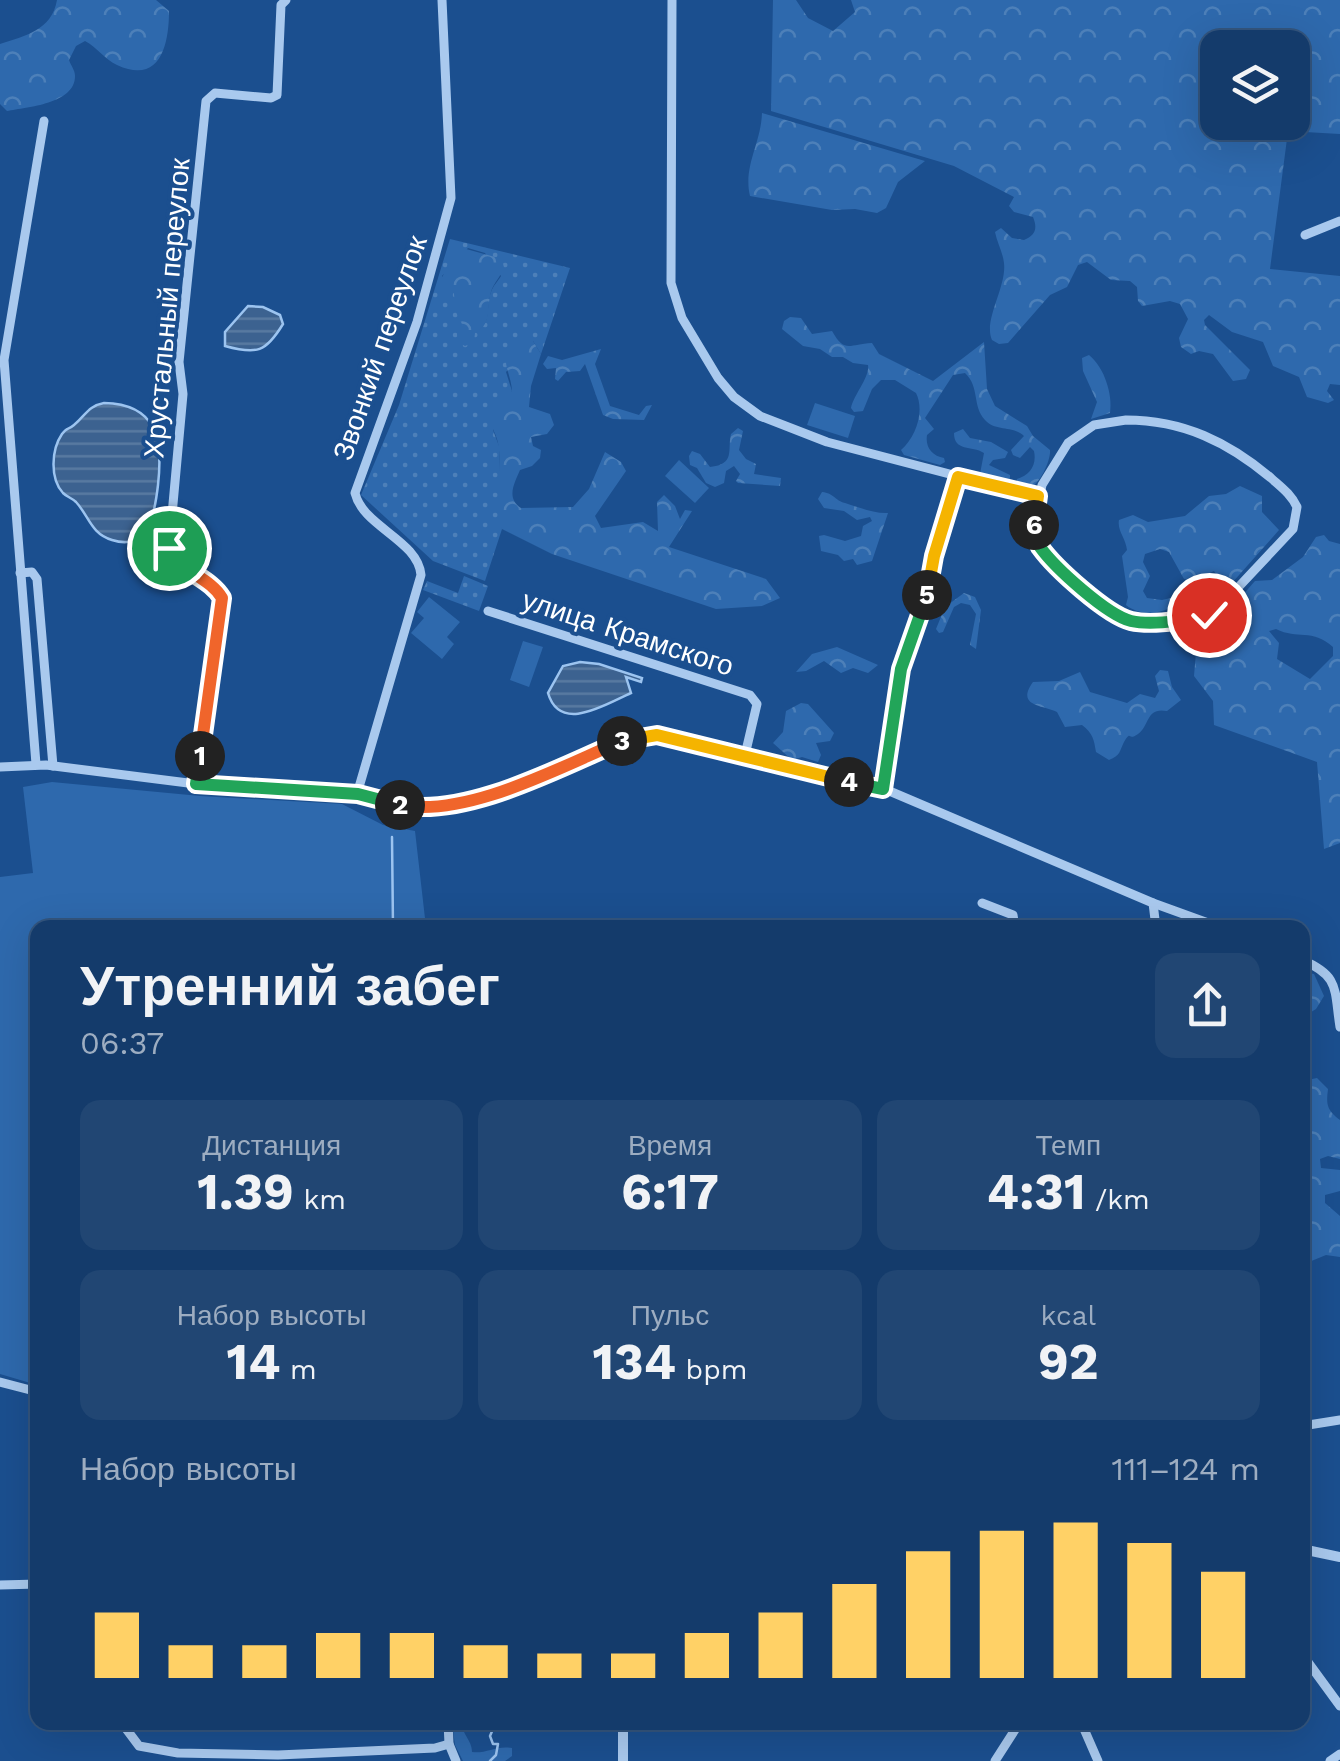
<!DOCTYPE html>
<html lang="ru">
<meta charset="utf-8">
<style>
:root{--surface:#143b6b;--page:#214673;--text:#f1f3f6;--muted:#9dadc1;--line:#33557e;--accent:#ffd166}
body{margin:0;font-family:"Work Sans",sans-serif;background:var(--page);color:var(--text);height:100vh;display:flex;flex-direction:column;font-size:38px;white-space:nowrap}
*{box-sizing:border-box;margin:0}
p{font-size:32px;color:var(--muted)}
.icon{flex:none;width:55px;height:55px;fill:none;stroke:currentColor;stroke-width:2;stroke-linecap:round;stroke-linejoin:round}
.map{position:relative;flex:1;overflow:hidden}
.sheet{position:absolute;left:30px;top:920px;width:1280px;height:810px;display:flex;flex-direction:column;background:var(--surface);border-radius:20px;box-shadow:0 10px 40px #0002,0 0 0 2px var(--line)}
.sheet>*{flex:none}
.fabs{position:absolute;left:1200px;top:30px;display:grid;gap:20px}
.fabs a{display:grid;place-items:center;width:110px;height:110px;border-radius:20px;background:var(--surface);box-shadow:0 10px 40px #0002,0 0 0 2px var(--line);font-size:50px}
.pin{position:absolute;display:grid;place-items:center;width:85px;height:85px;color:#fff;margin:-42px;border:5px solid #fff;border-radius:50%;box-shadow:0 2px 10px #0007}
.km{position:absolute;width:50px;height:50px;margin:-25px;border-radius:50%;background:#222;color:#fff;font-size:28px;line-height:50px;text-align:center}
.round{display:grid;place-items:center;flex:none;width:105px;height:105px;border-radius:20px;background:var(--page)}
.headline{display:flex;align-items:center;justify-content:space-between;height:170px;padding:0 50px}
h1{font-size:55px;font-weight:700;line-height:75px}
.stats{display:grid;grid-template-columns:repeat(3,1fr);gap:15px;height:170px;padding:10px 50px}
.stats div{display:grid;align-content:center;border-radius:20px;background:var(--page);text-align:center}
.stats b{font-size:50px;font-weight:700}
.stats small{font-size:28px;font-weight:400}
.stats p{font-size:28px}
.chart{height:280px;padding:20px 50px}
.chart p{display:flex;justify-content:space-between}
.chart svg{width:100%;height:180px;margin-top:10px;stroke:var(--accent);stroke-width:6}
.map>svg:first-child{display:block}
.grass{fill:url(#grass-dots);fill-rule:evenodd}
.forest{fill:url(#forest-crowns);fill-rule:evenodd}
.garden{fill:#2e69ad}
.water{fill:url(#water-rules);stroke:#9cc4f0;stroke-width:2.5}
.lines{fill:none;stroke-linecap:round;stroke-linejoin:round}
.stream{stroke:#9cc4f0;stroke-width:2.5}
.minor{stroke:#a9c9ee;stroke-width:9}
.tertiary{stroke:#a9c9ee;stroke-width:10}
.split-1-casing{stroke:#fff;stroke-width:20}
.split-2-casing{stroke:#fff;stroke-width:20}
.split-3-casing{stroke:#fff;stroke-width:20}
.split-4-casing{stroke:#fff;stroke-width:20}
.split-5-casing{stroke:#fff;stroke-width:20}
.split-6-casing{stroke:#fff;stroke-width:20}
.split-7-casing{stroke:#fff;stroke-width:20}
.split-1{stroke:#f0652b;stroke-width:12}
.split-2{stroke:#22a559;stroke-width:12}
.split-3{stroke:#f0652b;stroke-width:12}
.split-4{stroke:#f5b400;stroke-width:12}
.split-5{stroke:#22a559;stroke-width:12}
.split-6{stroke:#f5b400;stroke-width:12}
.split-7{stroke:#22a559;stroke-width:12}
.labels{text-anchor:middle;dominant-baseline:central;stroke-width:8;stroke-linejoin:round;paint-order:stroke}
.street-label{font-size:28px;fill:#fff;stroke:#1b4f8f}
</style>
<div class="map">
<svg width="1340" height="1761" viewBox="0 0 1340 1761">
<defs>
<pattern id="grass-dots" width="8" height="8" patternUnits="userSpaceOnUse" patternTransform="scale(2.5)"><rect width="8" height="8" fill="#2e69ad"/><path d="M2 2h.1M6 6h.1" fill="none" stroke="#4d80b9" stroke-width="1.8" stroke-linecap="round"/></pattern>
<pattern id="forest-crowns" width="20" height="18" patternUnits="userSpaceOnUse" patternTransform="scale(2.5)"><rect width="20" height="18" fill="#2e69ad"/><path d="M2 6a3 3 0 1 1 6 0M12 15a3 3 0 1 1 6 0" fill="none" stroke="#4d80b9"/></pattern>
<pattern id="water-rules" width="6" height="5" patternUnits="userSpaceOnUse" patternTransform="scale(2.5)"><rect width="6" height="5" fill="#3c6290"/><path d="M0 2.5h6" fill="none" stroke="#597aa1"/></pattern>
</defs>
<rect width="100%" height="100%" fill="#1b4f8f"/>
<g class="grass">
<path d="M 450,239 L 570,268 L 541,354 L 533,341 L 506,372 L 512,391 L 493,430 L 499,446 L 502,529 L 485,581 L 433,561 L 361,495 L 399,405 ZM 468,248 L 485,253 L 501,276 C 498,281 493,286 491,292 C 485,308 493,323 475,332 C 452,319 461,308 453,290 C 450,285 446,281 442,276 Z"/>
<path d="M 464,576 L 488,586 L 479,611 L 423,590 L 427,581 L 458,593 Z"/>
</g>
<g class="forest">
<path d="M 57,0 L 156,0 L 169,11 C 169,45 160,85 117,65 C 104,59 97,47 85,41 L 76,46 L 69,60 C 71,66 75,70 75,76 C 75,104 27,107 7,111 L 0,104 L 0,44 C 25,36 52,30 57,0 Z"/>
<path d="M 773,0 L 796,0 L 808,18 L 833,31 L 855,12 L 851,0 L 1340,0 L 1340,134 L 1288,131 L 1270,269 L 1340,276 L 1340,385 L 1330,384 L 1327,391 L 1334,400 L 1328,403 L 1307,397 L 1299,377 L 1273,366 L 1263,342 L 1232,332 L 1209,315 L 1204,320 L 1205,325 L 1250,370 L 1246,379 L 1233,381 L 1213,354 L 1199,351 L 1191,354 L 1181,347 L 1179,338 L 1188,319 L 1180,304 L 1170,301 L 1142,306 L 1138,301 L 1137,287 L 1130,281 L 1111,280 L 1087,262 L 1078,265 L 1067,287 L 1050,295 L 1008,343 L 999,344 L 992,340 C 983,320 1007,287 1004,263 C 1003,253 997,242 995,232 L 1001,228 L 1012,238 L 1024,240 C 1035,235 1038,229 1033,217 L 1014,212 L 1009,206 L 1014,197 L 954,166 L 771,111 ZM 1218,48 L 1292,48 L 1292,122 L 1218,122 Z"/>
<path d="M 762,113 L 925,161 L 898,182 L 886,208 L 877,213 L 855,209 L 832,210 L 750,196 C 743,166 761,144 762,113 Z"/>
<path d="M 459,247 L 502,259 L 504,268 C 501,276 493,284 491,292 C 486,309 493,323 475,333 L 474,342 L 465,346 L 458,342 L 457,333 L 463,326 L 455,310 L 454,293 L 446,292 L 439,285 L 453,252 Z"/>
<path d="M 790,317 L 801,318 L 812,334 L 832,331 C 845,354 849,344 872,343 L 879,354 L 933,381 L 984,342 L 987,389 L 995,406 L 1027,426 L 1033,436 L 1050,450 C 1051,460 1040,484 1030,488 L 1016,485 L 1017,479 C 1030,475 1037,465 1034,451 L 1030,447 L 1020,458 L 1013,455 L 1011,450 L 1024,436 C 1012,425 996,432 985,420 C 972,406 980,387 965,373 L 953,375 L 925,418 L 934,429 L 927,435 C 925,447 932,456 944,458 L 945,462 L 940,465 L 904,455 L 901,450 C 916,437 925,411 916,393 L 895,380 L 881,380 L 872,389 L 863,411 L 854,412 L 851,408 C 854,394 870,377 868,365 L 853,363 L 843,357 L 832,357 L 820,349 L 803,346 L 782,329 L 784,321 Z"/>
<path d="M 524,341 L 533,341 L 541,354 L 531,386 L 529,407 L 550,414 L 554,425 L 547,434 L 531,437 L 533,446 L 541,450 L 540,458 L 532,466 L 520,470 C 514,484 506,498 521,508 L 573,507 L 589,489 L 605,452 L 621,462 L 626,471 L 595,516 L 601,528 L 643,522 L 658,531 L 657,502 L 664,495 L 675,506 L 680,519 L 685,510 L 692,511 L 669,547 L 766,579 L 780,598 L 762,606 L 716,609 L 552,554 L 502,529 C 493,509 503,467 498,443 C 496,432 488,425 492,413 C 496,400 505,400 512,391 C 511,369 493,354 524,341 Z"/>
<path d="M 601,349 L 595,364 L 610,406 L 639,415 L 646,406 L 652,405 L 644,420 L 613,419 L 603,415 L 585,364 L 580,371 L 566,372 L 558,381 L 555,379 L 556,368 L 547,369 L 543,364 L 548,356 L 562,360 Z"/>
<path d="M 1089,355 C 1104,367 1113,394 1110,413 L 1091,419 L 1097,402 L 1083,371 L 1082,358 Z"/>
<path d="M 738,428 L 743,431 L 739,450 L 746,459 L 756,464 L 754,474 L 781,478 L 780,486 L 738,483 L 736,481 L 740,474 L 734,466 L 726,471 L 724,483 L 715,487 L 706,483 L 697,468 L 690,465 L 689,456 L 692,451 L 700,454 L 710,467 C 736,464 727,450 731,434 Z"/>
<path d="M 963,429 L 970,438 L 991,442 L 1008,452 L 1005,458 L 993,460 L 989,465 L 1010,475 L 1010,481 L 996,481 L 980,474 L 984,453 C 972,445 954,452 954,433 Z"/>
<path d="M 1240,486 L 1262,496 L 1262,512 L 1279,530 L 1231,584 L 1223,585 L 1214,571 L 1193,581 L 1184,579 L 1169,552 L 1160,549 L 1145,554 L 1143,562 L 1150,576 L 1143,591 L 1147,598 L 1162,600 L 1175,597 L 1177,604 C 1162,614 1141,617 1126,605 L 1128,597 L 1122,556 L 1127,550 C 1126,538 1117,531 1119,520 L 1133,515 L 1148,522 L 1185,516 L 1209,496 L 1226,494 Z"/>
<path d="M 822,492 C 834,493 834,500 845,503 C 858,507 875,514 888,513 L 872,561 L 857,565 L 853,559 L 844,561 L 838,555 L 821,551 L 819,536 L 824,535 L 845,541 L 861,536 L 863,526 L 872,521 L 870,517 L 857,520 L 844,511 L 824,508 L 818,499 Z"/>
<path d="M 1324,535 L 1329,541 L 1340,544 L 1340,843 L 1324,849 L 1317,762 L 1214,725 L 1213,701 L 1194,676 L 1196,652 L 1189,636 L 1193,630 L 1234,605 L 1255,581 L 1272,580 L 1303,557 L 1316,537 ZM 1276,629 C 1298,640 1312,628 1333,647 L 1333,656 L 1310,679 L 1277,659 L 1279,643 L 1269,631 Z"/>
<path d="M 964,593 L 975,597 L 981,610 L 976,649 L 970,645 L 976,614 L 970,605 L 961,603 L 954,607 L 943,632 L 939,633 L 936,629 L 945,607 Z"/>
<path d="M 837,647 L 878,665 L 868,673 L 853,668 L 841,673 L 824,661 L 806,671 L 796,672 L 812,654 Z"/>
<path d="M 1160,670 L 1168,671 L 1172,687 L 1181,700 L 1167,711 C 1146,707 1150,725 1138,734 C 1127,742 1132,729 1124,742 C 1119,752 1121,755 1109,760 L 1096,752 C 1094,740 1093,733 1082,725 L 1065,727 L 1057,712 C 1044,705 1015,707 1033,682 L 1059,681 L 1080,672 L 1090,692 L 1127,703 L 1140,694 L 1155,698 L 1159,691 L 1155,676 Z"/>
<path d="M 801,703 L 808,704 L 834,733 L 830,741 L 816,743 L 821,755 L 818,762 L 802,757 L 792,760 L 773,743 L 783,732 L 786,711 Z"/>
<path d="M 1303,972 L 1314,974 L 1324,996 L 1316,1009 L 1303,1017 Z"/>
<path d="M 1317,1078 L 1328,1089 C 1326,1105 1327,1110 1340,1120 L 1340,1159 L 1328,1156 L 1320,1159 L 1321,1168 L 1340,1170 L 1340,1191 L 1325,1195 L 1325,1203 L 1340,1216 L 1340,1257 L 1326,1255 L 1304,1264 L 1303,1081 Z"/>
<path d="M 452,1723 L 462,1723 C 462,1735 472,1740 472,1752 C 486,1754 497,1745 512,1748 L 512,1756 L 505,1761 L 463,1761 L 455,1745 Z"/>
</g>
<g class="garden">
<path d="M 815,403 L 855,416 L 848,438 L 807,425 Z"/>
<path d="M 679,460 L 709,488 L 695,503 L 665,476 Z"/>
<path d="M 429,597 L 460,622 L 447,637 L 454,644 L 442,659 L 411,633 L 424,618 L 417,612 Z"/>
<path d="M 523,641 L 543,647 L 529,687 L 510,680 Z"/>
<path d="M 52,782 L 200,796 L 342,804 L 383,825 L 415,831 L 426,927 L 38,928 L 37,1385 L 0,1374 L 0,877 L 33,873 L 23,787 Z"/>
</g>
<g class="water">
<path d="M 248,306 L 263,307 L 280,315 L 283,324 C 266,352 257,355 225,346 L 225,332 Z"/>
<path d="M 104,403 C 158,404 163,441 158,485 C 155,511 150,552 112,540 C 91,534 89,516 76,502 C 72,498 67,497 63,493 C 50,479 51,450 62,434 C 68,426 67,431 74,425 C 86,415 88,406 104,403 Z"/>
<path d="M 580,662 L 599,664 L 642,678 L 641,682 L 626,677 L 631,693 C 606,704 560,734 548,693 L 563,666 Z"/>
</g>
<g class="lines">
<g class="stream">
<path d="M 392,837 L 393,928"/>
<path d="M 490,1761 L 496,1755 L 498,1744 L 493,1744 L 490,1736 L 496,1722"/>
</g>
<g class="minor">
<path d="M 672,0 L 671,283 L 682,318 L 718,378 L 734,397 L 760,416 L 827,442 L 1038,497"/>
<path d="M 1305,235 L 1340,221"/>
<path d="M 1126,420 C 1183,420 1228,442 1271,478 C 1281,487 1291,494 1297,507 L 1293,529 L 1215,612 L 1201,617 L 1140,622 L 1123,618 L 1088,592 L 1046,553 L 1037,541 L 1034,527 L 1042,485 L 1068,443 L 1094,425 Z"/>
<path d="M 20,573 L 32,572 L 37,579 L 53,766"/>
<path d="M 488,611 L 750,695 L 757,704 L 745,755"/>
<path d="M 36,764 L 4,360 L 44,121"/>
<path d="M 0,767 L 46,765 L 196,784 L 357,794 L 404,806 L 428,807 L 480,797 L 628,738 L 657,735 L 887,790 L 1153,903 L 1156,928"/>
<path d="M 196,784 L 222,598 C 210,577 178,571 169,548 L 183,394 L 179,362 L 206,101 L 215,93 L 271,98 L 277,95 L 281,5 L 286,0"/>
<path d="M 883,789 L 901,669 L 924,610 L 933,561 L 959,477"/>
<path d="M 357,794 L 421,575 C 418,540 363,527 355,493 L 417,322 L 451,198 L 442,0"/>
<path d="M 982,903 L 1013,915 L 1015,928"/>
<path d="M 1153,903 L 1222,928"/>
<path d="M 1302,960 C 1340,976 1334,989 1340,1027"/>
<path d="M 0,1382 L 38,1392"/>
<path d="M 1302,1426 L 1340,1420"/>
<path d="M 0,1585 L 38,1584"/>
<path d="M 1302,1654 L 1340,1706"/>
<path d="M 121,1722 L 139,1746 L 178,1753 L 278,1755 L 435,1748 L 449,1744"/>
<path d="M 448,1722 L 449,1744 L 456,1761"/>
<path d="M 1081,1722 L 1098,1761"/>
<path d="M 995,1761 L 1020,1722"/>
<path d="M 1330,1761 L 1340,1754"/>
</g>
<g class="tertiary">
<path d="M 1302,1549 L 1340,1557"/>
<path d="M 623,1761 L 623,1722"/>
</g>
</g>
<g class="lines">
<g class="split-1-casing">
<path id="split-1" d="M 169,548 C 178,571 210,577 222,598 L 200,756"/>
</g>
<g class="split-2-casing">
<path id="split-2" d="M 200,756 L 196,784 L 358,794 L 400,805"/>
</g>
<g class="split-3-casing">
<path id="split-3" d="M 400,805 C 467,818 560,767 622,741"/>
</g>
<g class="split-4-casing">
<path id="split-4" d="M 622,741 L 657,735 L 849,782"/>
</g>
<g class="split-5-casing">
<path id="split-5" d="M 849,782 L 883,789 L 901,669 L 927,595"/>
</g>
<g class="split-6-casing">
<path id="split-6" d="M 927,595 L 934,556 L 958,477 L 1038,496 L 1034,525"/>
</g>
<g class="split-7-casing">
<path id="split-7" d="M 1034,525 C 1035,533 1036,540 1040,547 C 1055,568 1107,615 1131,621 C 1153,626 1186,620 1209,615"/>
</g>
<use href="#split-1" class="split-1"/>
<use href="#split-2" class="split-2"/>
<use href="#split-3" class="split-3"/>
<use href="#split-4" class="split-4"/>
<use href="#split-5" class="split-5"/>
<use href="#split-6" class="split-6"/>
<use href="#split-7" class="split-7"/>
</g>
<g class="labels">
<g class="street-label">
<text transform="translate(167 308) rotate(-85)">Хрустальный переулок</text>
<text transform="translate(380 348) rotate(-71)">Звонкий переулок</text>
<text transform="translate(628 633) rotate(18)">улица Крамского</text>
</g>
</g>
</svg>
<div class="fabs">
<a><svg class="icon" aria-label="layers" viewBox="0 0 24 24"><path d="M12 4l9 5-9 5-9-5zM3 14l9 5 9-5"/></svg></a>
</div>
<div class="pin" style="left:169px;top:548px;background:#1e9e55"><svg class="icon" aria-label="arrive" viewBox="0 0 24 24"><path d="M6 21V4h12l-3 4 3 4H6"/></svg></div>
<div class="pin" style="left:1209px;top:615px;background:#d93025"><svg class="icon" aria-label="check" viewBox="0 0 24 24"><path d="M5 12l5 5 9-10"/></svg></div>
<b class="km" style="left:200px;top:756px">1</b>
<b class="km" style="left:400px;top:805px">2</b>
<b class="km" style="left:622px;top:741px">3</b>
<b class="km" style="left:849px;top:782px">4</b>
<b class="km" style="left:927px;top:595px">5</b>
<b class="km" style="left:1034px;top:525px">6</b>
<section class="sheet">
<div class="headline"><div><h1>Утренний забег</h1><p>06:37</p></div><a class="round"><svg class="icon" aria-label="share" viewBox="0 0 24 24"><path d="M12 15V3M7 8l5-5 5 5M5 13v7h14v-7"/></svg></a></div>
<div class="stats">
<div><p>Дистанция</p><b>1.39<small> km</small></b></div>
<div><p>Время</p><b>6:17</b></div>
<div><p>Темп</p><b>4:31<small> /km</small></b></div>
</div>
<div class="stats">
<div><p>Набор высоты</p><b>14<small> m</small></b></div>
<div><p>Пульс</p><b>134<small> bpm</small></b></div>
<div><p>kcal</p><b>92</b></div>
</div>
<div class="chart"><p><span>Набор высоты</span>111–124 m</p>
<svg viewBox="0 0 160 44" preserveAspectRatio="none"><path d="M5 44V28M15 44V36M25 44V36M35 44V33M45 44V33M55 44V36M65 44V38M75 44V38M85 44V33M95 44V28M105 44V21M115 44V13M125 44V8M135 44V6M145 44V11M155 44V18"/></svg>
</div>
</section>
</div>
